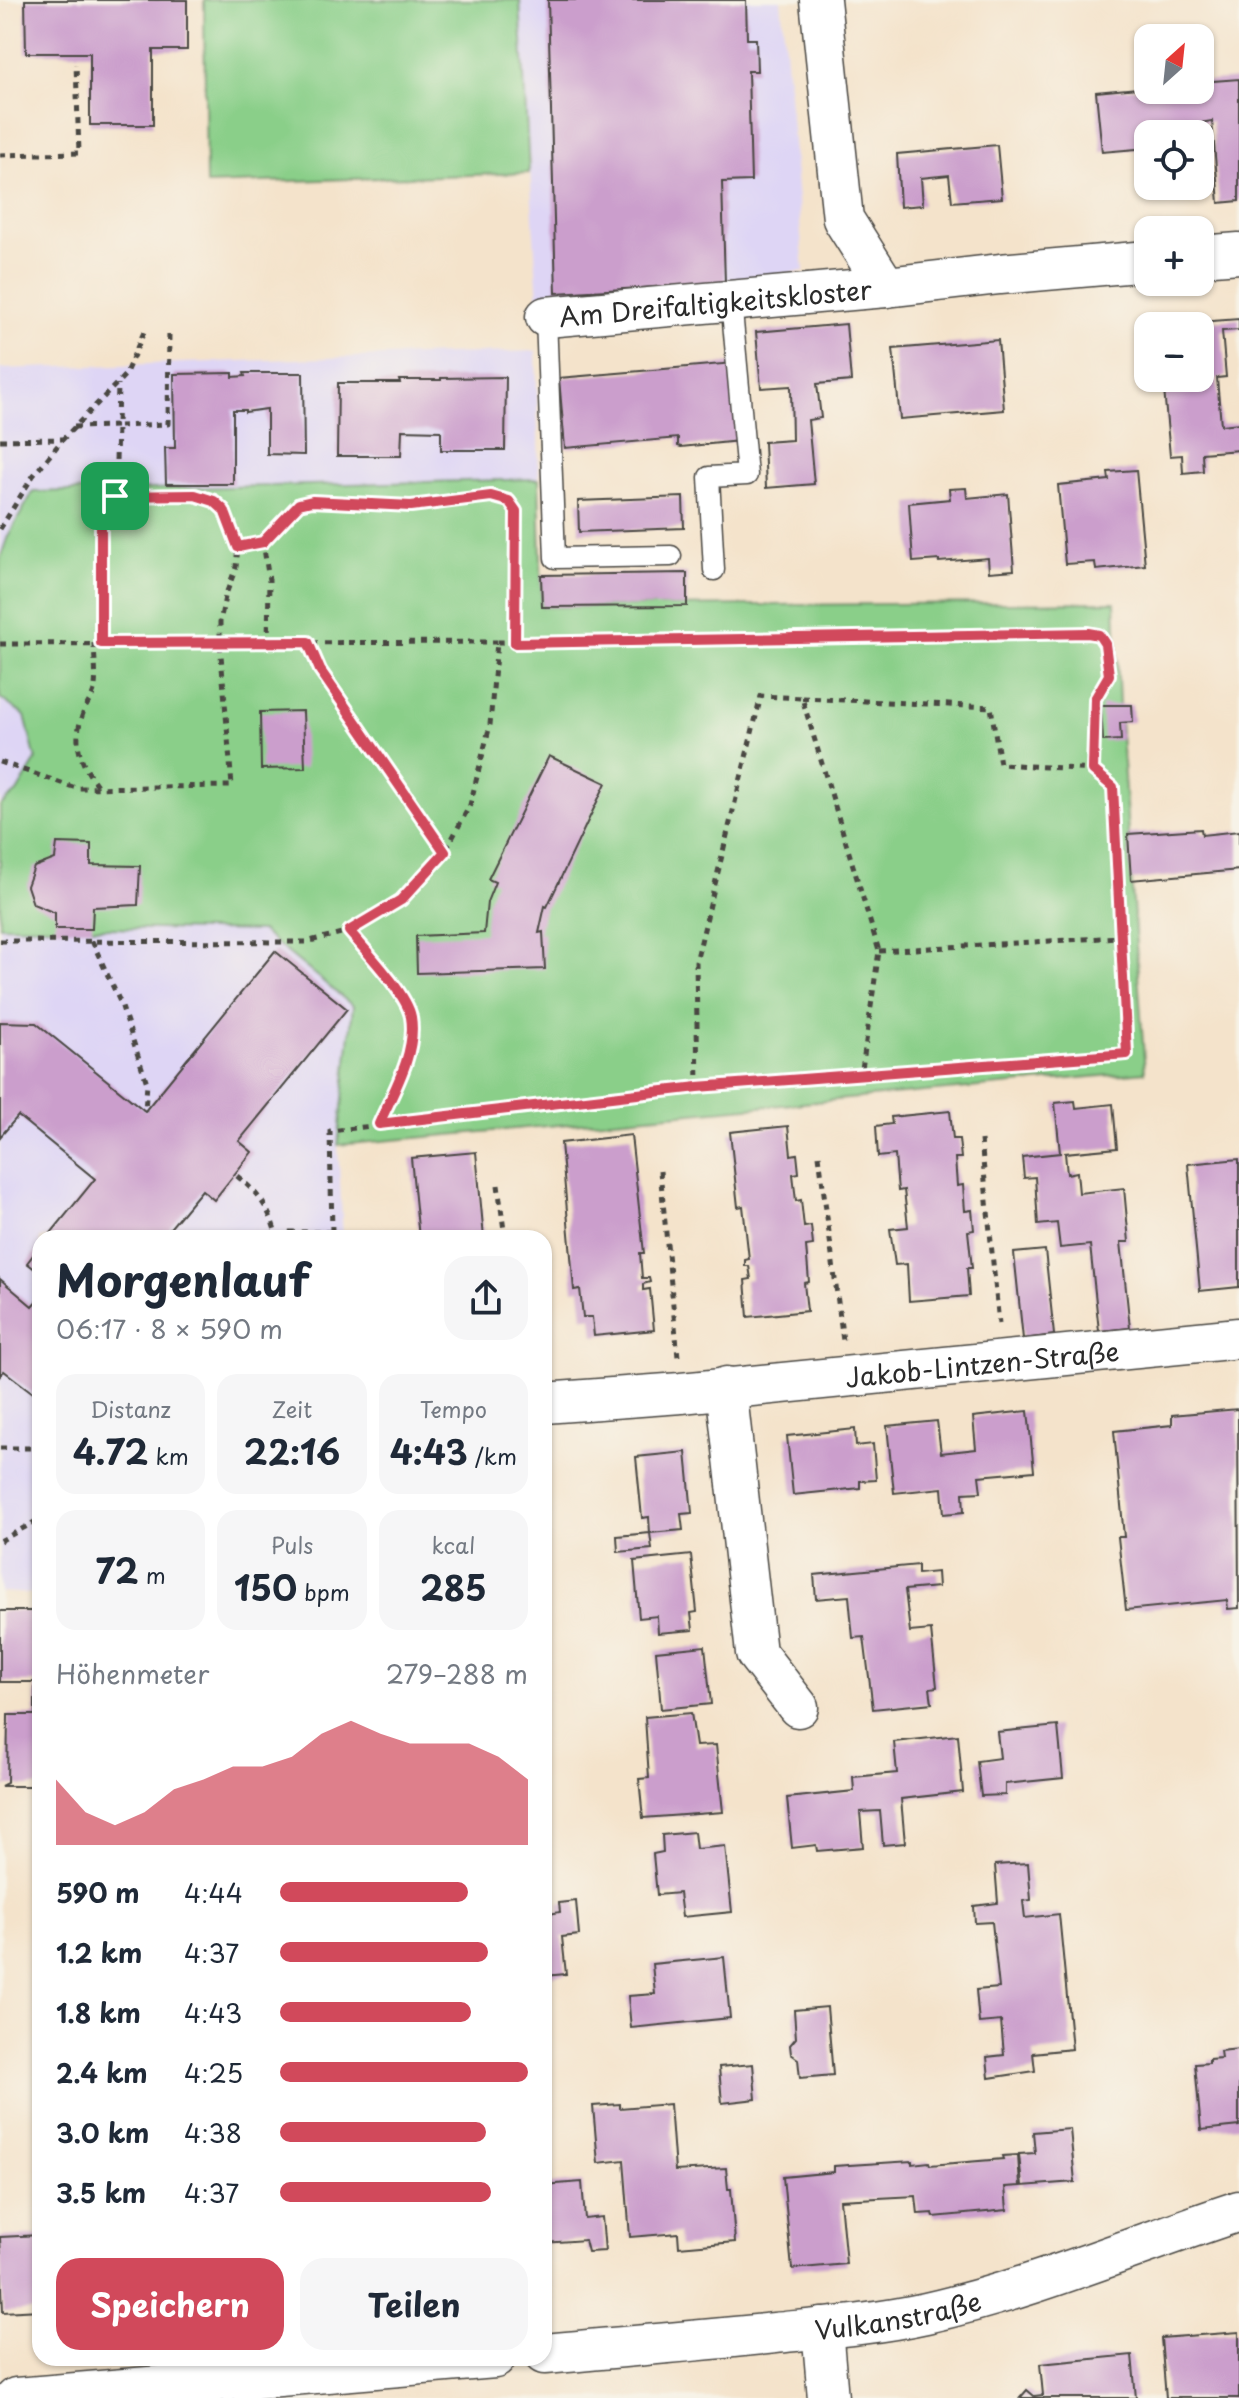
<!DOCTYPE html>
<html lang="de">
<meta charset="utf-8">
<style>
:root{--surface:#fff;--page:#f6f6f7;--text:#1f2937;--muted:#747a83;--accent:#d1495b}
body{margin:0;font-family:"Playpen Sans",sans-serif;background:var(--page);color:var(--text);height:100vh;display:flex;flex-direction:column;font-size:30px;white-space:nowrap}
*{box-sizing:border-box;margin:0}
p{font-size:26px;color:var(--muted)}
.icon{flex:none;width:44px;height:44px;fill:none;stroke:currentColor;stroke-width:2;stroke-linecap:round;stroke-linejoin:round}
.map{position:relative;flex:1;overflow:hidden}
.side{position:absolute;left:32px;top:1230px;width:520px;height:1136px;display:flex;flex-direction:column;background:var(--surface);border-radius:24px;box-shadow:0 2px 6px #0004}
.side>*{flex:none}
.needle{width:52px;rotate:27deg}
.fabs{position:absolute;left:1134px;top:24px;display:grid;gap:16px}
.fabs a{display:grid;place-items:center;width:80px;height:80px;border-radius:16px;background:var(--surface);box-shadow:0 2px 6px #0004;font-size:40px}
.pin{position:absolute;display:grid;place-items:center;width:68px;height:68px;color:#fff;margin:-34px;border-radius:16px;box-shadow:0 4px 12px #0006}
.round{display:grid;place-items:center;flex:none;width:84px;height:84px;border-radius:24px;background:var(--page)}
.headline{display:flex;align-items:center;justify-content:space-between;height:136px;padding:0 24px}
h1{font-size:44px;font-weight:700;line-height:60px}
.stats{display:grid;grid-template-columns:repeat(3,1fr);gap:12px;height:136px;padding:8px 24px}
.stats div{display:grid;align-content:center;border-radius:20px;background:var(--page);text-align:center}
.stats b{font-size:34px;font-weight:700}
.stats small{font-size:22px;font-weight:400}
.stats p{font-size:22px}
.chart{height:224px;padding:16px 24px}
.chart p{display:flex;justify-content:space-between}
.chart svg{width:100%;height:144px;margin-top:8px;fill:var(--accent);opacity:.7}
.action{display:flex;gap:16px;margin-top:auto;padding:16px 24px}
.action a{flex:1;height:92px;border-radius:24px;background:var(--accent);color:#fff;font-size:32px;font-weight:700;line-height:92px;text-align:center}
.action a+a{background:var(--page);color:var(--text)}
ul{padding:0 24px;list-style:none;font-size:26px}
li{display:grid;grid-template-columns:128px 96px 1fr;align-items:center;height:60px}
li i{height:20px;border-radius:10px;background:var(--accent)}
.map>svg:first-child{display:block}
.built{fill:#ded5f5;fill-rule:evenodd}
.green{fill:#8acf89;stroke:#5a7d5a;stroke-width:2}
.building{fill:#cb9ecc}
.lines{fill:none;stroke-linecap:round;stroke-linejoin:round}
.service-casing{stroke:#494743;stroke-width:23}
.minor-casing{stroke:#494743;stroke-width:43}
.path{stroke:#494743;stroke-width:5;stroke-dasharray:6 6;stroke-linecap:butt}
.service{stroke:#fff;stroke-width:20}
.minor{stroke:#fff;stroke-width:40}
.route-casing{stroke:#fff;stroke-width:16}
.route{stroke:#d1495b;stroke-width:10}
.labels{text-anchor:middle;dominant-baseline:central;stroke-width:8;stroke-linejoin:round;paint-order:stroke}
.street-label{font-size:26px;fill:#2b2b2b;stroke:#f7f3e8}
</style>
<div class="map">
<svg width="1239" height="2398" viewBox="0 0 1239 2398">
<rect width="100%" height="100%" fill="#f7f3e8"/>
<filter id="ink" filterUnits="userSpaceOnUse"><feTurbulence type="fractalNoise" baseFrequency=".0125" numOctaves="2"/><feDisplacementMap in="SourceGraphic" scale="16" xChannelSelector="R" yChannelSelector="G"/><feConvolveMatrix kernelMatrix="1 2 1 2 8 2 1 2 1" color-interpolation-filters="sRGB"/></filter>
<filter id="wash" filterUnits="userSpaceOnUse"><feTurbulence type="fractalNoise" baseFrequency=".006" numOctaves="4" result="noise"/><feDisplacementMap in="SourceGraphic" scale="32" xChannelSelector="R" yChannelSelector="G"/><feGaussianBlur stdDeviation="1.8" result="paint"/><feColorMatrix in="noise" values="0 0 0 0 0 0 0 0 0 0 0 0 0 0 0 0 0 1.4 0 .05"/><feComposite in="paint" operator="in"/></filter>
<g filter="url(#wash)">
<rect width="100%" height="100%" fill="#f4e3cb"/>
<g class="built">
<path d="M 520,0 L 781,0 L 804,271 L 538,302 Z"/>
<path d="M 536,351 L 542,607 L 671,606 L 678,1115 L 338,1145 L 343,1238 L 40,1238 L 40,1594 L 0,1592 L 0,369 ZM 245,373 L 303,373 L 303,455 L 267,454 L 267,409 L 258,409 L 258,412 L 245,412 L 233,377 L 245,376 Z"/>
</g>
<g class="green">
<path d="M 204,0 L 520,0 L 529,173 L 206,184 Z"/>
<path d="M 539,479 L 542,607 L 1115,602 L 1119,706 L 1145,1072 L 338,1145 L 353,1006 L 261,931 L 0,926 L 0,806 L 17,792 L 36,760 L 25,716 L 0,698 L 0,559 L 8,536 L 33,492 Z"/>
</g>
<g id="blocks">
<g class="building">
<path d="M 25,0 L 187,0 L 187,50 L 153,50 L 153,125 L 90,125 L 90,53 L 26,53 Z"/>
<path d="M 548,0 L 746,0 L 747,39 L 756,39 L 757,71 L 748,71 L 751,181 L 722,182 L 725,283 L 556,293 Z"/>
<path d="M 1239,79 L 1239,201 L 1219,203 L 1212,121 L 1200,123 L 1201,130 L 1194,130 L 1193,134 L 1148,134 L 1148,148 L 1102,152 L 1096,92 L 1148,87 L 1148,90 L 1200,90 L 1200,82 Z"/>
<path d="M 997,145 L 1002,198 L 952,202 L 949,175 L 921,178 L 923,205 L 900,207 L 897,154 Z"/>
<path d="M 1239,319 L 1239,330 L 1222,331 L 1226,377 L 1217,378 L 1221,425 L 1239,423 L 1239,450 L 1202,453 L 1203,471 L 1183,473 L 1182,455 L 1170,456 L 1163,378 L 1200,378 L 1200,326 L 1171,326 L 1171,324 Z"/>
<path d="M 846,324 L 851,381 L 817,384 L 821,418 L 808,420 L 814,484 L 766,488 L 764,442 L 792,440 L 791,386 L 761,388 L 756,332 Z"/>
<path d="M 998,340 L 1004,410 L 900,419 L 893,349 Z"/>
<path d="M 734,363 L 739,441 L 681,447 L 678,446 L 678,438 L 565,448 L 559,378 Z"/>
<path d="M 233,373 L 233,377 L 245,376 L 244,373 L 303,373 L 304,455 L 267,454 L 267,409 L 245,412 L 245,410 L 233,410 L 233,484 L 166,484 L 165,448 L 175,448 L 174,374 Z"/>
<path d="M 506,377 L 505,450 L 441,450 L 441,431 L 402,430 L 401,456 L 337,456 L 338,383 L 400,383 L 399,380 L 441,380 L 441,378 Z"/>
<path d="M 1136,470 L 1145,565 L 1096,570 L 1095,562 L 1065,564 L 1058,485 L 1109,480 L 1108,472 Z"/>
<path d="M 966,488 L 967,498 L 1008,494 L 1014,570 L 989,572 L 988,558 L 939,562 L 939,560 L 913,562 L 909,503 L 950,499 L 949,489 Z"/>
<path d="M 683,497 L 684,528 L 579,532 L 578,501 Z"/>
<path d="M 687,573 L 687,606 L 542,607 L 541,575 Z"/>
<path d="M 1101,705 L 1132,705 L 1133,722 L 1120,723 L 1121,740 L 1103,741 Z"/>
<path d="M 303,711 L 305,768 L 261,769 L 260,712 Z"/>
<path d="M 549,756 L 606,783 L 547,907 L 545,906 L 539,933 L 543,932 L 545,969 L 417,973 L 416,936 L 484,933 L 487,902 L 495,882 L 488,879 Z"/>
<path d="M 1201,829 L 1202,835 L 1239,831 L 1239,870 L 1131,880 L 1128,834 Z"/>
<path d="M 57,843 L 91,844 L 91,865 L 140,866 L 138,905 L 93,907 L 92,929 L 55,929 L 55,913 L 33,904 L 27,886 L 34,867 L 55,859 Z"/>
<path d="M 275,951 L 347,1009 L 239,1141 L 252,1152 L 214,1200 L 202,1190 L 162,1238 L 47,1238 L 95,1179 L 18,1116 L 0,1137 L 0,1022 L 36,1023 L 145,1111 Z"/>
<path d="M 1075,1101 L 1076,1108 L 1113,1104 L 1117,1148 L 1065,1153 L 1067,1174 L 1077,1172 L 1079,1193 L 1124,1188 L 1129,1242 L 1121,1242 L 1130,1328 L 1099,1331 L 1090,1245 L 1060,1248 L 1057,1223 L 1038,1225 L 1035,1177 L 1024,1178 L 1022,1157 L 1060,1153 L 1055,1103 Z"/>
<path d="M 950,1111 L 953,1139 L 959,1139 L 961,1158 L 955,1158 L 957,1186 L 963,1185 L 965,1211 L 972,1210 L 974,1230 L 968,1231 L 972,1268 L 967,1268 L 969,1296 L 909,1301 L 907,1264 L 895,1265 L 890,1229 L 908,1227 L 904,1190 L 898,1191 L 895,1155 L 878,1157 L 876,1126 L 892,1124 L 891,1117 Z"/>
<path d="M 788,1126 L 791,1155 L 797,1154 L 799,1173 L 793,1174 L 796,1201 L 801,1200 L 804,1227 L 811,1226 L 813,1245 L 806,1246 L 809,1282 L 804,1283 L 807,1311 L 748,1317 L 745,1280 L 751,1279 L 749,1266 L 745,1266 L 745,1260 L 749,1259 L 743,1206 L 738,1207 L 730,1132 Z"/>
<path d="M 631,1135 L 644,1253 L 640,1253 L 642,1278 L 649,1278 L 650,1282 L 643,1284 L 643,1290 L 650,1289 L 654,1330 L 594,1336 L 592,1317 L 583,1317 L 580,1289 L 574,1290 L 561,1143 Z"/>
<path d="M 476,1152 L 484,1238 L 419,1238 L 411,1158 Z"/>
<path d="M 1239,1159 L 1239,1287 L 1200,1291 L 1188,1164 Z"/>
<path d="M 40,1246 L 40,1273 L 27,1263 Z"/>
<path d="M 1045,1250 L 1054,1335 L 1023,1339 L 1014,1253 Z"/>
<path d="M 0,1279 L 32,1306 L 40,1297 L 40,1385 L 33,1393 L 4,1371 L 0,1376 Z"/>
<path d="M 1238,1409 L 1239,1608 L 1228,1609 L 1227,1600 L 1126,1610 L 1118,1537 L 1124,1537 L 1114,1431 L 1172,1425 L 1172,1415 Z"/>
<path d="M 1028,1411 L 1034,1471 L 979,1476 L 981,1492 L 963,1493 L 964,1512 L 944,1514 L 942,1488 L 894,1493 L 887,1426 L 937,1421 L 941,1453 L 976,1449 L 973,1417 Z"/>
<path d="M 855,1429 L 856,1446 L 873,1444 L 876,1480 L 860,1481 L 860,1488 L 793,1495 L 787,1436 Z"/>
<path d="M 686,1452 L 692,1513 L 681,1514 L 683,1530 L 650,1533 L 652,1549 L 618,1552 L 617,1536 L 650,1533 L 649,1517 L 642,1518 L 636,1457 Z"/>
<path d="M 691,1555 L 697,1612 L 691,1613 L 693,1630 L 658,1633 L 657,1616 L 639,1618 L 634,1561 Z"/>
<path d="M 918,1565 L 918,1574 L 937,1572 L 938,1587 L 905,1590 L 910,1632 L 931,1630 L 937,1687 L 930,1688 L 932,1703 L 873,1709 L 864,1637 L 853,1638 L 849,1596 L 816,1599 L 814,1575 Z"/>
<path d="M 37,1593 L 40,1594 L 40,1786 L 1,1786 L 7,1783 L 8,1715 L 35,1715 L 35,1682 L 0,1682 L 0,1611 L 36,1611 Z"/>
<path d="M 705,1646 L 711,1704 L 661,1709 L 656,1651 Z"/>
<path d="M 691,1713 L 696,1746 L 716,1745 L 723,1812 L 643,1818 L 639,1779 L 649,1778 L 645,1717 Z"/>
<path d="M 1058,1726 L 1063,1778 L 1005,1784 L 1005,1795 L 981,1796 L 977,1761 L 1000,1758 L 997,1732 Z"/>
<path d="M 958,1735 L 963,1792 L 901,1799 L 905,1843 L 883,1845 L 880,1811 L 860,1812 L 863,1847 L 817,1851 L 816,1845 L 792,1848 L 787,1798 L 854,1791 L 853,1777 L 897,1773 L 894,1742 Z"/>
<path d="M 694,1832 L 696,1849 L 725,1846 L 732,1912 L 682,1917 L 679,1893 L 657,1895 L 653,1854 L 663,1852 L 662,1835 Z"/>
<path d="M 1028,1863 L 1031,1900 L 1023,1901 L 1025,1918 L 1059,1914 L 1072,2049 L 1033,2053 L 1035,2071 L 989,2078 L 987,2057 L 1004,2055 L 1001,2021 L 979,2023 L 976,1990 L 999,1988 L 992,1922 L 975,1923 L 974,1906 L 998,1903 L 995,1865 Z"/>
<path d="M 576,1901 L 579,1935 L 562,1937 L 566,1974 L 544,1976 L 544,1915 L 560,1912 L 559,1903 Z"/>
<path d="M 724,1957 L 730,2018 L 631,2028 L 628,1996 L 655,1994 L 652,1964 Z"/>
<path d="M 827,2007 L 833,2075 L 800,2078 L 798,2059 L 791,2054 L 790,2045 L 796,2038 L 794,2010 Z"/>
<path d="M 1239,2049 L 1239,2126 L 1201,2130 L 1195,2064 L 1209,2063 L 1209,2059 L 1221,2058 L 1220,2051 Z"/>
<path d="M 753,2064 L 756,2099 L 722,2103 L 719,2067 Z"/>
<path d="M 620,2104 L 620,2108 L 670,2104 L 675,2171 L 726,2168 L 728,2189 L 731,2189 L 735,2242 L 679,2247 L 678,2233 L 630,2237 L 624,2160 L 598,2163 L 593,2106 Z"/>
<path d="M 1070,2129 L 1075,2182 L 1022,2186 L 1019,2154 L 1035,2153 L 1033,2132 Z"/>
<path d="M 1018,2155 L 1020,2186 L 1005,2187 L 1007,2210 L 934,2217 L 933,2213 L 918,2214 L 916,2196 L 840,2200 L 846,2264 L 792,2269 L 783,2177 L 834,2172 L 834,2166 L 912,2161 L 912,2164 L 929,2162 L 930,2165 L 1003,2159 L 1002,2156 Z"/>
<path d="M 582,2182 L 585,2219 L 602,2217 L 605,2251 L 588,2252 L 585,2240 L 544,2243 L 544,2185 Z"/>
<path d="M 40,2235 L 40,2310 L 3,2312 L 0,2237 Z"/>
<path d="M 1239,2332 L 1239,2398 L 1166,2398 L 1161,2338 Z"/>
<path d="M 1132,2355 L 1136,2398 L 1020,2398 L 1027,2390 L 1034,2396 L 1043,2395 L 1040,2364 Z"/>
</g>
</g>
</g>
<g filter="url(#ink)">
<use href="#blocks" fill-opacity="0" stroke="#494743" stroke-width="2"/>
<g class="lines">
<g class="service-casing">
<g id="service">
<path d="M 546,317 L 555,558 L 671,556"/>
<path d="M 714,570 L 709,477 L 747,475 L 731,300"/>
</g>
</g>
<g class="minor-casing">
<g id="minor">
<path d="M 820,0 L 843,219 L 886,287 L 1000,274 L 1148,261"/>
<path d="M 1200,256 L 1239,253"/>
<path id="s1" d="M 546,317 L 886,287"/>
<path d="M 726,1387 L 756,1653 L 798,1707"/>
<path id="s2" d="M 544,1403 L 681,1393 L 1239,1338"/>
<path d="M 822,2328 L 828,2398"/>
<path id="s3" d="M 544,2354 C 621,2347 698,2341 775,2333 C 825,2328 876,2324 926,2313 C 1033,2289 1135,2245 1239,2211"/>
<path d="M 16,2398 L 495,2358"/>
</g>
</g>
<g class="path">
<path d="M 0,155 L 79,153 L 76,64"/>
<path d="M 74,427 L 117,426 L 118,384"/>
<path d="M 0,440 L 62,439"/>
<path d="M 115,496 L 117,426 L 168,424 L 169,331"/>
<path d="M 0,529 L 33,476 L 63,439 L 125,375 L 144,332"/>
<path d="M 238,547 L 263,542"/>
<path d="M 268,642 L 269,580 L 263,542 L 288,518 L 299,504 L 312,501 L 411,506 L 491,496 L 509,501 L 516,511 L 515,643"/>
<path d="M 308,642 L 320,670 L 445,852"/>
<path d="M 94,643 C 94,656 98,683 93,694 C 91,700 86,705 84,711 C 71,742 80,763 99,788"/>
<path d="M 0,644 L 497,642"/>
<path d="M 802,698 L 991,707 L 1000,764 L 1093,770"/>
<path d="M 0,762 L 76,788 L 232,786 L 220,643 L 220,622 L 225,597 L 236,567 L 238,547 L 224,510 L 214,501 L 195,495 L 115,496 L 105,502 L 101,512 L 101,643"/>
<path d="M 0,941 L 306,942 L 349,931"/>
<path d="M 92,941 L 121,1004 L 147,1083 L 145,1111"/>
<path d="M 879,951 L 1119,937"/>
<path d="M 698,1087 L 696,962 L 761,696 L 802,698 L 879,951 L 861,1076"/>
<path d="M 981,1140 L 999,1324"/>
<path d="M 819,1155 L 843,1341"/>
<path d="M 660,1171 L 678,1357"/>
<path d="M 237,1176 C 260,1195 270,1209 277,1238"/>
<path d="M 498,1185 L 505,1238"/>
<path d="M 332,1232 L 330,1131 L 698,1087 L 1127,1054 L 1113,787 L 1093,770 L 1095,699 L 1109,675 L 1105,644 L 1099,635 L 1088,633 L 497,642 L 490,725 L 470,805 L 445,852 L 401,900 L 349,931 C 365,950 408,994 411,1017 C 417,1054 393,1092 379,1124"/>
<path d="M 279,1238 L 286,1232 L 332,1232 L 332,1238"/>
<path d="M 0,1448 L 40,1448"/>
<path d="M 0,1541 L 40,1519"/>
</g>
<use href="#service" class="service"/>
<use href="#minor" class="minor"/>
</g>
</g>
<g class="lines" filter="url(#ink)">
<g class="route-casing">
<path id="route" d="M 195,495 L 214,501 L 224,510 L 238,547 L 263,542 L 299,504 L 312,501 L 411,506 L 491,496 L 509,501 L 516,511 L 515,643 L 1088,633 L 1099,635 L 1105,644 L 1109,675 L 1095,699 L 1093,770 L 1113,787 L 1127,1054 L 698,1087 L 379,1124 C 393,1092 417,1053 411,1017 C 407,994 365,950 349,931 L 401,900 L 445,852 L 320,670 L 308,642 L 101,643 L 101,512 L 105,502 L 115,496 Z"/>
</g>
<use href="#route" class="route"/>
</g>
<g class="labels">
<g class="street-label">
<text stroke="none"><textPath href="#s1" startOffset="170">Am Dreifaltigkeitskloster</textPath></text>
<text stroke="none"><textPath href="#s2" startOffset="440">Jakob-Lintzen-Straße</textPath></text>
<text stroke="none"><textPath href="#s3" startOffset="356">Vulkanstraße</textPath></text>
</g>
</g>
</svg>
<div class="fabs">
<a><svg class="needle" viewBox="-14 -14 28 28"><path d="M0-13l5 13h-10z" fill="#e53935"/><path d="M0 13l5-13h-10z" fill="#747a83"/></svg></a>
<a><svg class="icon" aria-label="locate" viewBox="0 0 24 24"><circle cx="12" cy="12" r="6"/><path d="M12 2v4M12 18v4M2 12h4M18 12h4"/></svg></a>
<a>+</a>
<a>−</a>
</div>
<div class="pin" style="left:115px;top:496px;background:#1e9e55"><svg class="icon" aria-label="arrive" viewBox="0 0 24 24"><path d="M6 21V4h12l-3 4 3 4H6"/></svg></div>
<section class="side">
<div class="headline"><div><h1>Morgenlauf</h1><p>06:17 · 8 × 590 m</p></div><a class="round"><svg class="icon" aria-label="share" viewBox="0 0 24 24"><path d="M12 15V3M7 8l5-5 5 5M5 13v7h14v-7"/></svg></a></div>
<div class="stats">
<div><p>Distanz</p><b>4.72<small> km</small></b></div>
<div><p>Zeit</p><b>22:16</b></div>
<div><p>Tempo</p><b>4:43<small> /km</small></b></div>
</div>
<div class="stats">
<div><b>72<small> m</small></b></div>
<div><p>Puls</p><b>150<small> bpm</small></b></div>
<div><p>kcal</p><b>285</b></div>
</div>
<div class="chart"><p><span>Höhenmeter</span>279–288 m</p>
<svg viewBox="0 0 160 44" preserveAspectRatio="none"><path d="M0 44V24L10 34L20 38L30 34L40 27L50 24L60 20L70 20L80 17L90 10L100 6L110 10L120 13L130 13L140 13L150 17L160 24V44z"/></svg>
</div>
<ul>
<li><b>590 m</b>4:44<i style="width:76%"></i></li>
<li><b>1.2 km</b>4:37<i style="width:84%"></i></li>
<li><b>1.8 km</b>4:43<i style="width:77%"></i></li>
<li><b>2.4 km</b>4:25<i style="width:100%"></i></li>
<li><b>3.0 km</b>4:38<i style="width:83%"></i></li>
<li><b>3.5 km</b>4:37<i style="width:85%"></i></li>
</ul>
<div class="action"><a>Speichern</a><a>Teilen</a></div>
</section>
</div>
